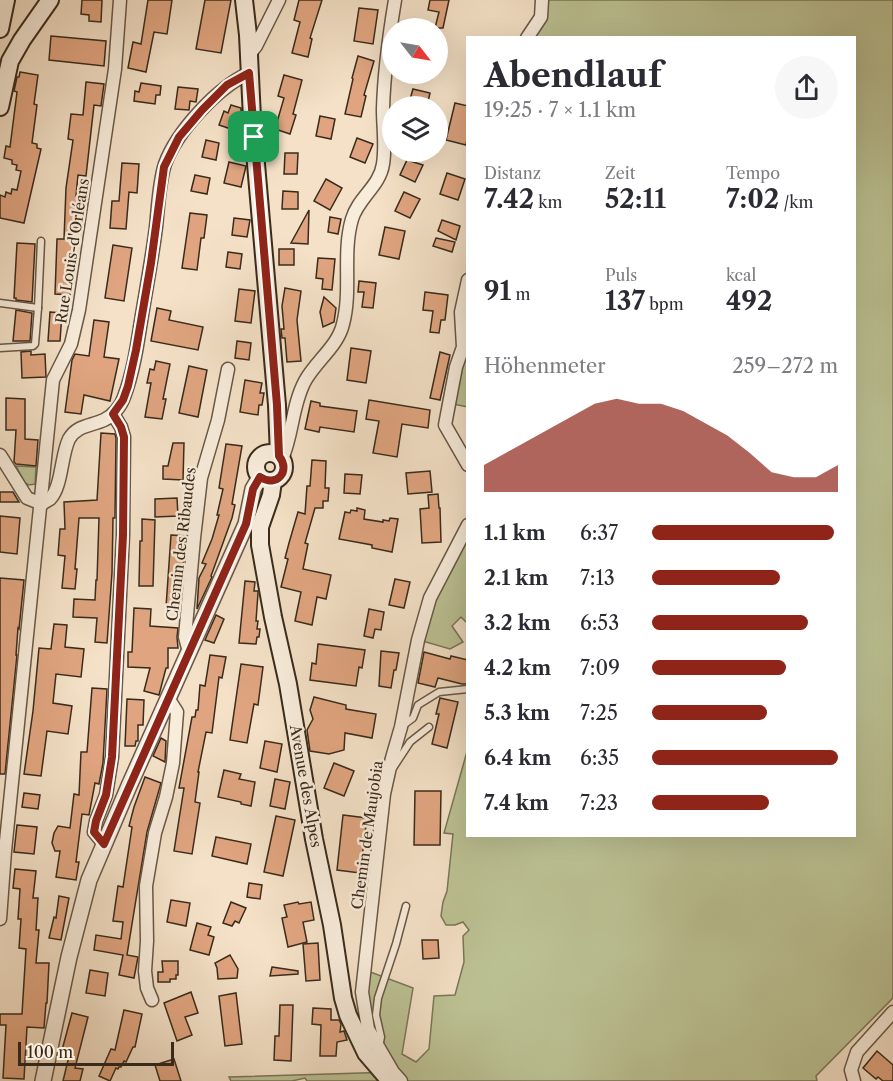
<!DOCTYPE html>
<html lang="de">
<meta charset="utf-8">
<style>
:root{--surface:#fff;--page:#f7f7f7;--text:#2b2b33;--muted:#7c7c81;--accent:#8f2418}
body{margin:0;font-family:"Libre Caslon Text",serif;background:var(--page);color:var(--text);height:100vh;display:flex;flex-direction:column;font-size:22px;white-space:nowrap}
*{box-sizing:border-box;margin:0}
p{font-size:20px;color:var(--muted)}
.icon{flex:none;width:33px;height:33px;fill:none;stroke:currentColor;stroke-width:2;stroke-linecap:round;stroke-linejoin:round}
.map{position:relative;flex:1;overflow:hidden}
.panel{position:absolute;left:466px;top:36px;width:390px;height:801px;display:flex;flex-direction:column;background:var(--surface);border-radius:0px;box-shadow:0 6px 24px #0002}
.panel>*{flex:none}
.needle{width:39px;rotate:121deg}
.controls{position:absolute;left:382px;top:18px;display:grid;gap:12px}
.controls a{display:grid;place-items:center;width:66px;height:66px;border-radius:50%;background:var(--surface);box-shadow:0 6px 24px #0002;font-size:30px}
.scale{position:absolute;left:18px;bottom:15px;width:156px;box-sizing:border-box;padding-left:6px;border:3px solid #392b1c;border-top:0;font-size:16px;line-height:21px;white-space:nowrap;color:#392b1c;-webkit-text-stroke:4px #f8ecdb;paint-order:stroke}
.pin{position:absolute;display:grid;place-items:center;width:51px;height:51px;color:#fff;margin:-26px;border-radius:12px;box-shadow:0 3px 9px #0006}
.round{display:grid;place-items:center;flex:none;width:63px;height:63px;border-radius:32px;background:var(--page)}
.headline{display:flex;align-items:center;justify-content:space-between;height:102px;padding:0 18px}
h1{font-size:33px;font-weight:700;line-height:45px}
.stats{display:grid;grid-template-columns:repeat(3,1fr);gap:9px;height:102px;padding:6px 18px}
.stats div{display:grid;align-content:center}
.stats b{font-size:26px;font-weight:700}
.stats small{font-size:16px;font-weight:400}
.stats p{font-size:16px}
.chart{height:168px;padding:12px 18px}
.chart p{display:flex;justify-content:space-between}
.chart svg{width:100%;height:108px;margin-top:6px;fill:var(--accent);opacity:.7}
ul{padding:0 18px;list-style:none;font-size:20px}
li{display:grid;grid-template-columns:96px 72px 1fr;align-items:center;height:45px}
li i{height:15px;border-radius:8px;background:var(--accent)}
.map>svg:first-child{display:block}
.green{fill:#bcc294;stroke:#7a7658;stroke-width:1.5}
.building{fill:#e0a580;stroke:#392b1c;stroke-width:1.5}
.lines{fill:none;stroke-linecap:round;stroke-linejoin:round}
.service-casing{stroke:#685847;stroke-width:9}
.minor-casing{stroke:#685847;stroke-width:15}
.tertiary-casing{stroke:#685847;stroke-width:18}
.secondary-casing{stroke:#392b1c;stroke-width:20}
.service{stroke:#f8ecdb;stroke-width:6}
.minor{stroke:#f8ecdb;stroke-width:12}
.tertiary{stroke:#f8ecdb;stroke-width:15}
.secondary{stroke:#f8ecdb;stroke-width:16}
.route-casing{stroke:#fff;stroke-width:12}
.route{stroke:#8f2418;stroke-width:8}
.labels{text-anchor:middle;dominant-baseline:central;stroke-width:5;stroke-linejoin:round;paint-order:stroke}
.street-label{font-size:15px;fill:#392b1c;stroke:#f8ecdb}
</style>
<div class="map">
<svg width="893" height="1081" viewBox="0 0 893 1081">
<rect width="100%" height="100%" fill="#f4e1c7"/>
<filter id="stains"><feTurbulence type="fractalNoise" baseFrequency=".00333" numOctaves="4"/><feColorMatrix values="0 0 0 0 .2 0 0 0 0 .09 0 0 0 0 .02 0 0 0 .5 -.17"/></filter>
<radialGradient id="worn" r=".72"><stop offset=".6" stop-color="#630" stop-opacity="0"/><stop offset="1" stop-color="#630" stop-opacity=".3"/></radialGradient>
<g class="green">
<path d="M 545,0 L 893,0 L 893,998 L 816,1076 L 817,1081 L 307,1081 L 305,1078 L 292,1081 L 231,1081 L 229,1077 L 394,1072 L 365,1028 L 368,971 L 413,988 L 402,1054 L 416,1062 L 429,1049 L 434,996 L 455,995 L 464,962 L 463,936 L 469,930 L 463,922 L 455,925 L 446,925 L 441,916 L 443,902 L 447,891 L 453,834 L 444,833 L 468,748 L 468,836 L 855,836 L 855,38 L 529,37 Z"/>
<path d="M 466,353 L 468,354 L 468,407 L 453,404 Z"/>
<path d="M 16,466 L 36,467 L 35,484 L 29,485 L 25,483 Z"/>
<path d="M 468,528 L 468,624 L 461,617 L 452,626 L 463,642 L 450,649 L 419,640 L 432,598 Z"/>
</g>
<g class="building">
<path d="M 82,0 L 102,0 L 101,22 L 89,21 L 89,15 L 81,14 Z"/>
<path d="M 148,0 L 172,0 L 167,34 L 154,32 L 146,72 L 128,68 L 133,42 L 141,44 Z"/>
<path d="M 205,0 L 231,0 L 221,53 L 196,49 Z"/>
<path d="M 299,0 L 322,0 L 310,38 L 312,39 L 308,57 L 292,53 L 300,22 L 294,20 Z"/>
<path d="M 430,0 L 449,0 L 443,28 L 435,28 L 439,12 L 428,10 Z"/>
<path d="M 359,8 L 378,10 L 373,44 L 354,41 Z"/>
<path d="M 51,36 L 106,41 L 104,66 L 49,60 Z"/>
<path d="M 358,56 L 374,61 L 364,95 L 366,96 L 361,117 L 345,114 L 353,79 L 352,78 Z"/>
<path d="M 20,72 L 38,75 L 34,104 L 37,105 L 32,143 L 37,144 L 37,148 L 41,149 L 24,223 L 0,218 L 0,195 L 5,197 L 6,192 L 11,194 L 12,189 L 17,190 L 21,171 L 16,170 L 17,165 L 12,164 L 12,160 L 4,158 L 6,146 L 10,147 L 17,92 L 14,91 L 17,77 L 19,77 Z"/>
<path d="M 284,75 L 302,80 L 293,114 L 296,115 L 290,134 L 275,129 L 284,98 L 278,96 Z"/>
<path d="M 86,82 L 104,84 L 101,106 L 94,105 L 86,176 L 78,175 L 76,196 L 83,197 L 82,228 L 73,228 L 70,295 L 55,294 L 57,239 L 64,239 L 66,188 L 73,140 L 68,139 L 71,114 L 83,115 Z"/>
<path d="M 141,83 L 161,86 L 160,95 L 156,95 L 155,104 L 134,101 L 135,91 L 139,92 Z"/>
<path d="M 178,87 L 198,89 L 196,102 L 190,101 L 189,110 L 175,109 Z"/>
<path d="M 413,89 L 430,93 L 427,106 L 408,106 Z"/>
<path d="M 455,103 L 468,106 L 468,134 L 466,145 L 446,140 Z"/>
<path d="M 231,105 L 241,108 L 241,113 L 234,130 L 219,125 L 224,111 L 228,113 Z"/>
<path d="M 320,116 L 335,119 L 331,139 L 316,136 Z"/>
<path d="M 357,138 L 373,144 L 365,163 L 350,157 Z"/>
<path d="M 206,140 L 219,143 L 216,160 L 202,157 Z"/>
<path d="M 285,153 L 298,153 L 297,174 L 284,174 Z"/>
<path d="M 407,160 L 423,165 L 415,182 L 400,175 Z"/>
<path d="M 229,162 L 246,166 L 241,187 L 224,183 Z"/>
<path d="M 122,163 L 139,164 L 137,193 L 129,192 L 126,229 L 110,228 L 112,201 L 119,201 Z"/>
<path d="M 447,173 L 465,179 L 458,200 L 440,194 Z"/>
<path d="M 195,175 L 210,178 L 207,194 L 191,191 Z"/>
<path d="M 326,179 L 342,188 L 330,210 L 314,201 Z"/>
<path d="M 283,191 L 298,192 L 298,209 L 282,209 Z"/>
<path d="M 404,192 L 420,199 L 410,218 L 395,211 Z"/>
<path d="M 309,210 L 308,244 L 291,243 Z"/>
<path d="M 190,213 L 207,215 L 204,238 L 201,238 L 197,270 L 182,268 Z"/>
<path d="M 330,217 L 341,219 L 338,234 L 328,232 Z"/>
<path d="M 234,218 L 250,220 L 247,237 L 232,235 Z"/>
<path d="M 442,220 L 460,226 L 456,240 L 438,231 Z"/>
<path d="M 385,227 L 405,231 L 399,259 L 379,255 Z"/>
<path d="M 436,238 L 455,242 L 452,252 L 433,246 Z"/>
<path d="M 17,243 L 35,244 L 32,302 L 16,300 L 16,298 L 14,298 Z"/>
<path d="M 113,245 L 132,248 L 124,301 L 105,298 Z"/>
<rect x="279" y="249" width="15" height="16"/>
<path d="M 228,252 L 242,254 L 240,269 L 226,267 Z"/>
<path d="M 318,258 L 335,259 L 332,290 L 322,289 L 323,279 L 316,278 Z"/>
<path d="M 359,281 L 376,283 L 373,308 L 362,307 L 364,292 L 358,292 Z"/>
<path d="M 285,288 L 301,291 L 297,320 L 301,361 L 287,362 L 285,338 L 282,338 L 281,329 L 284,329 L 282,306 Z"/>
<path d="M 239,289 L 255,291 L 251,323 L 235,321 Z"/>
<path d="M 425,292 L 448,295 L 445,320 L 441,320 L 439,333 L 430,332 L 433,311 L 423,310 Z"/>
<path d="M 324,297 L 336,308 L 334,322 L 323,327 L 320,312 Z"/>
<path d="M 157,308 L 171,311 L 169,320 L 203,327 L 198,350 L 151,341 Z"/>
<path d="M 16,310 L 32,313 L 30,341 L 13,341 Z"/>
<path d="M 50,312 L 62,313 L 60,341 L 48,341 Z"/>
<path d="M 94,320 L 109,322 L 104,357 L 119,359 L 110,401 L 84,395 L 81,414 L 65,412 L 72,360 L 75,354 L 89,356 Z"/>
<path d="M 237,341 L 251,343 L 249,360 L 235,358 Z"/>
<path d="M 351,348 L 371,351 L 366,383 L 347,380 Z"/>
<path d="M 31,351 L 31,355 L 45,354 L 46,377 L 22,378 L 21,352 Z"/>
<path d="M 440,352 L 450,355 L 440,400 L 430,398 Z"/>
<path d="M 156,361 L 170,364 L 163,399 L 166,399 L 162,419 L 145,417 L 151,383 L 147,383 L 150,369 L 154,370 Z"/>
<path d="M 189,366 L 207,370 L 198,417 L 179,413 Z"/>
<path d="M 245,380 L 262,383 L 260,393 L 264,393 L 262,405 L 259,405 L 258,415 L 240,412 Z"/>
<path d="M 6,398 L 25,399 L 25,439 L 38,440 L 36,466 L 16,464 L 14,462 L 16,430 L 6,430 Z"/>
<path d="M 369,400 L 430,410 L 428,428 L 402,424 L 397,457 L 373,453 L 379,421 L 366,419 Z"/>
<path d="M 311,401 L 320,403 L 320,406 L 357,411 L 354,432 L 320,427 L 319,432 L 305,429 Z"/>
<path d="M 101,433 L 115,434 L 116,438 L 115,518 L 113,518 L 112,573 L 107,643 L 95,642 L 97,618 L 73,617 L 74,599 L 95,600 L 96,580 L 97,580 L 99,518 L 79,518 L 75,569 L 77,569 L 75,589 L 62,588 L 65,556 L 58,555 L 60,529 L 65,529 L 64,502 L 97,500 Z"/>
<path d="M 173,443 L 184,443 L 183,480 L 163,479 L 163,466 L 168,466 Z"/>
<path d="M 226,444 L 242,446 L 232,504 L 235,505 L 232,518 L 211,576 L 212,577 L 197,609 L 199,578 L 206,564 L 202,563 L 212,539 L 219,515 L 217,515 L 223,489 L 219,488 Z"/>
<path d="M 312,460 L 326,461 L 325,488 L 329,488 L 328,501 L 323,501 L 323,508 L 315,508 L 305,543 L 308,544 L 303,569 L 331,575 L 326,599 L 317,597 L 312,625 L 295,621 L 301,592 L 281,587 L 288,559 L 285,558 L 289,543 L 298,512 L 305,514 L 307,486 L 310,486 Z"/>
<path d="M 430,471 L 432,492 L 408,494 L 406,473 Z"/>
<path d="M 345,474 L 362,475 L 360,494 L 344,493 Z"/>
<path d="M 0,492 L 13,492 L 19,502 L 0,502 Z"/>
<path d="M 438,494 L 439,508 L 440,508 L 441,542 L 422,543 L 420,509 L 429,508 L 428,495 Z"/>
<path d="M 177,498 L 178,516 L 155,517 L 155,499 Z"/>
<path d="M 357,508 L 365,510 L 364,519 L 383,522 L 383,520 L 389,521 L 390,518 L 398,519 L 392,552 L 372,548 L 372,545 L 339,539 L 345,512 L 350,513 L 351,510 L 357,511 Z"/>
<path d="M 0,516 L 20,518 L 17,554 L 0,552 Z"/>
<path d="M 142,519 L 155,520 L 153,586 L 139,586 L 140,541 L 142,541 Z"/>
<path d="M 171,535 L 186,536 L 179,608 L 166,607 Z"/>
<path d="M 0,578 L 24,580 L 19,629 L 18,628 L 16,655 L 17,655 L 5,774 L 0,774 Z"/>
<path d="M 395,579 L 410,582 L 404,608 L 389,605 Z"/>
<path d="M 245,581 L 255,582 L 254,591 L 258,591 L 258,593 L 256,621 L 258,621 L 257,629 L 260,629 L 259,637 L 257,637 L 256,644 L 239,643 Z"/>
<path d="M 134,608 L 151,609 L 150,626 L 178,628 L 177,637 L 178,648 L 168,648 L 168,668 L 166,668 L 159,695 L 144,691 L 150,668 L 128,667 L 128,652 L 132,652 Z"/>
<path d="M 369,609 L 384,612 L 381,630 L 375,629 L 373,638 L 364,636 Z"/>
<path d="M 216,615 L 224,619 L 214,643 L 205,640 Z"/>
<path d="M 54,624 L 67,625 L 65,647 L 84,649 L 81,677 L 56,674 L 53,703 L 72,706 L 68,734 L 47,731 L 41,776 L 24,774 L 33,711 L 39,648 L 51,649 Z"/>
<path d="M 318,644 L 365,650 L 362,668 L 359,667 L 356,686 L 310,680 L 312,663 L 316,664 Z"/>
<path d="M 381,651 L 399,653 L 396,670 L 394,670 L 391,688 L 379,686 Z"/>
<path d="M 424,652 L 450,659 L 451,656 L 468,660 L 468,684 L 462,684 L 438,678 L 435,687 L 418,683 Z"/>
<path d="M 210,655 L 226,657 L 222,678 L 219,677 L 212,733 L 206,732 L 198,772 L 199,772 L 195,802 L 200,803 L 192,854 L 174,851 L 184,788 L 179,788 L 192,717 L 195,717 L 196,710 L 198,710 L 200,685 L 205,686 Z"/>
<path d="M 241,664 L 263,667 L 258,705 L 254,704 L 247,743 L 230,740 Z"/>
<path d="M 92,688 L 107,689 L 103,763 L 99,784 L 95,783 L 89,815 L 82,814 L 76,862 L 79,862 L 76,880 L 56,877 L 60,851 L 55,851 L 52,843 L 54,833 L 58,826 L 70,828 L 74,794 L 79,795 L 81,752 L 87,752 Z"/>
<path d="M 314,697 L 346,705 L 346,709 L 376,714 L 372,738 L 345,733 L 344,750 L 329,754 L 310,751 L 307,730 L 313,719 L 310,710 Z"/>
<path d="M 440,698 L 458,702 L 447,748 L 432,744 L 439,714 L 436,714 Z"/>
<path d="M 127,699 L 144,700 L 143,725 L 138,725 L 138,741 L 136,741 L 135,746 L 125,746 Z"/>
<path d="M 161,738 L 166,741 L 165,762 L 153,756 Z"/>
<path d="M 265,741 L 282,744 L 277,772 L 260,768 Z"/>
<path d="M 334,763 L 354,771 L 344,796 L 324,788 Z"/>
<path d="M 224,770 L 241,774 L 239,779 L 255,782 L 251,806 L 241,804 L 241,802 L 218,797 Z"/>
<path d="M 145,777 L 161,783 L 147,832 L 132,924 L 127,955 L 138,957 L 134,978 L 119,975 L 123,955 L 94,950 L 96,935 L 121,939 L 123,922 L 113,921 L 118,886 L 123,887 L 132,827 L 129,826 L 134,807 Z"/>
<path d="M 275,779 L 290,782 L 285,809 L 270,806 Z"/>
<path d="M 415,791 L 441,791 L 440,845 L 414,845 Z"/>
<path d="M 24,793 L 40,795 L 38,809 L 22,807 Z"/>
<path d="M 343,815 L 367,818 L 360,873 L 337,870 Z"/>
<path d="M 276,816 L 295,820 L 283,876 L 264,872 Z"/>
<path d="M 17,825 L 37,827 L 34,854 L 14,852 Z"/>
<path d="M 216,837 L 251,844 L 247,864 L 212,856 Z"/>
<path d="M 15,869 L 36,871 L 33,898 L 38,898 L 36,930 L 39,930 L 36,963 L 49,963 L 47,1003 L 46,1003 L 44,1028 L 27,1027 L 24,1079 L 3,1078 L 6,1025 L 0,1025 L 0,1014 L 22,1014 L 26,949 L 19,948 L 21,919 L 18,919 L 20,889 L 13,888 Z"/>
<path d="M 249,883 L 262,885 L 260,899 L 247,897 Z"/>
<path d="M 59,896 L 69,898 L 61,940 L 49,938 L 54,917 L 56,918 Z"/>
<path d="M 171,900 L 190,903 L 186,926 L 167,922 Z"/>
<path d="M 231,902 L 246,908 L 239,923 L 235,921 L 232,926 L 223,923 Z"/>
<path d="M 298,902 L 299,904 L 311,902 L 314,920 L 303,922 L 307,942 L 288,947 L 282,918 L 287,917 L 284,905 Z"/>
<path d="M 197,923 L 211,927 L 208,935 L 214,937 L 209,955 L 190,950 Z"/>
<path d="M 422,940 L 438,940 L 439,958 L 423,959 Z"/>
<path d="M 318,943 L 320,980 L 306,981 L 303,944 Z"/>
<path d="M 230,955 L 238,969 L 237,978 L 218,979 L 217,968 L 215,963 Z"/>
<path d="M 162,961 L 178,961 L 178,975 L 176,975 L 176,979 L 170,979 L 170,982 L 158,982 L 158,972 L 163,972 Z"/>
<path d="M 272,967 L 298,971 L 298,974 L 270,976 Z"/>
<path d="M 90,970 L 108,973 L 105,996 L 86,993 Z"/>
<path d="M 191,992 L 198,1013 L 185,1017 L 192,1035 L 177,1041 L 164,1003 Z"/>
<path d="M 236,993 L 242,1044 L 225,1046 L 219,996 Z"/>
<path d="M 280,1005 L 293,1005 L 291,1061 L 274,1060 L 275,1036 L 279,1036 Z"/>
<path d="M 313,1008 L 331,1009 L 331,1020 L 339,1020 L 341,1024 L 340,1032 L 344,1031 L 347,1040 L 337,1042 L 336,1056 L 320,1056 L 321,1025 L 312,1024 Z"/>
<path d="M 124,1010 L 142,1014 L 135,1047 L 133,1047 L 126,1062 L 124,1061 L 121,1067 L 119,1067 L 118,1069 L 116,1068 L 110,1081 L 99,1076 L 111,1049 L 115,1050 Z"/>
<path d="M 72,1013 L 88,1017 L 75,1068 L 83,1069 L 80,1081 L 63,1081 L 70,1052 L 62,1050 Z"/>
<path d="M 877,1051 L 893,1065 L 893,1081 L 883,1081 L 878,1077 L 876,1079 L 863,1068 Z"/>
<path d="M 174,1059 L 181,1081 L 160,1081 L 155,1065 Z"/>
</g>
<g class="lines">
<g class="service-casing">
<g id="service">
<path d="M 0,303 L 38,308"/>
<path d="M 0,348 L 33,346 L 35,344 L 38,308 L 41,241"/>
<path d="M 401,727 L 413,718 L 418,705 L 439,692 L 468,689"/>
<path d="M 393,768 L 410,742 L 429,727"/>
<path d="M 379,1047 L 381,1037 L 376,1015 L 378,998 L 396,944 L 406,906"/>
</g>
</g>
<g class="minor-casing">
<g id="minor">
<path d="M 527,38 L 541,17 L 542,0"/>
<path d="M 249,55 L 256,46 L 279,0"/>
<path d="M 468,280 L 461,312 L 463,347 L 456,367 L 445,425 L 468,465"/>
<path d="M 0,455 L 27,498 L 42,504"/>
<path d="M 282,459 C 293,434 292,405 305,381 C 316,361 338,346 343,324 C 352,290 342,253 352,219 C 358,198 380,186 383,164 C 386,146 383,127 383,109 C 384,73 389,36 395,0"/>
<path d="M 42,504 C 44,502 47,501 50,499 C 62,487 61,455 69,439 C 77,425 91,426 104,420 C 113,416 121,406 124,397 C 133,373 137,347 141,321 C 146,290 152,259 156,227 C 158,209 159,182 165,164 C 177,131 217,88 249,73"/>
<path d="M 189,652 L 185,637 L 194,538 L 201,478 L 218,420 L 228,369"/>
<path d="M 104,844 L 94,832 L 96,821 L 106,795 L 112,757 L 123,535 L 124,437 L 121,427 L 113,414"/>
<path d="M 0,919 L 5,851 L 53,380 L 71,344 L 79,310 L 115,69 L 120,0"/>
<path d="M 152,1000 L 147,988 L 145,971 L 147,941 L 146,886 L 155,833 L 166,797 L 173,763 L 177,712 L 168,698"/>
<path d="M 401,1081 L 393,1072 L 368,1029 L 362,992 L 384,794 L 392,758 L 401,727 L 418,640 L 430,598 L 468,525"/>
<path d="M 854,1081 L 851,1070 L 857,1052 L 893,1012"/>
</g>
</g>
<g class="tertiary-casing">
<path id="tertiary" d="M 43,1081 L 69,957 L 89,880 L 129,786 L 246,524 L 253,489 L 260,477"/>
</g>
<g class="secondary-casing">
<g id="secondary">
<path d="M 244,0 L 248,35 L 252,118 L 277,405 L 279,456"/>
<path d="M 0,29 L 6,0"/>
<path d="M 0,107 L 10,61 L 22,40 L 50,0"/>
<circle cx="270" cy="467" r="14"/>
<path d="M 273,481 L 271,495 L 260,527 L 260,545 L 273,617 L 288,684 L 314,839 L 332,925 L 343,998 L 348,1015 L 366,1053 L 390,1081"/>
</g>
</g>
<use href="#service" class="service"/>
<use href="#minor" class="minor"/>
<use href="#tertiary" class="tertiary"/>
<use href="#secondary" class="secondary"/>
</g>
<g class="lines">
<g class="route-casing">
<path id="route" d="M 249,73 L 277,405 L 279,456 C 291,471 277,488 260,477 L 253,489 L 246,524 L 104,844 L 94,832 L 96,821 L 106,795 L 112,757 L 123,535 L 124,437 L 121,427 L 113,414 L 123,400 L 128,386 L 136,350 L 151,263 L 164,167 L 179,137 L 202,110 L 227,85 Z"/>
</g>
<use href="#route" class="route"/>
</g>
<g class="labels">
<g class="street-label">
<text transform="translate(72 251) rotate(-81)">Rue Louis-d'Orléans</text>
<text transform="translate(181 544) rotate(-83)">Chemin des Ribaudes</text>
<text transform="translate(306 786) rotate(80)">Avenue des Alpes</text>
<text transform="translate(367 835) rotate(-82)">Chemin de Maujobia</text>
</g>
</g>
<rect width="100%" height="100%" filter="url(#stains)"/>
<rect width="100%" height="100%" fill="url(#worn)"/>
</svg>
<div class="controls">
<a><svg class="needle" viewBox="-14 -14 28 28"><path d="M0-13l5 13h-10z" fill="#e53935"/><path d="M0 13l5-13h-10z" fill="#7c7c81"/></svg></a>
<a><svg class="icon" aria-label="layers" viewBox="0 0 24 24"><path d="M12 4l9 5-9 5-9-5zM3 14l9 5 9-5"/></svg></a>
</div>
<div class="scale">100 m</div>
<div class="pin" style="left:254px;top:137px;background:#1e9e55"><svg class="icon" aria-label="arrive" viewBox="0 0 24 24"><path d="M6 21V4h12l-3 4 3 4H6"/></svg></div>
<section class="panel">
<div class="headline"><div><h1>Abendlauf</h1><p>19:25 · 7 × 1.1 km</p></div><a class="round"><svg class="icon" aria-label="share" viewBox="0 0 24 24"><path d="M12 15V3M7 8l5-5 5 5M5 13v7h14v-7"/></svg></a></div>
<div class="stats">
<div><p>Distanz</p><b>7.42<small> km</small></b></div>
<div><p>Zeit</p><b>52:11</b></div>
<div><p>Tempo</p><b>7:02<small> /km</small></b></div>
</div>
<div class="stats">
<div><b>91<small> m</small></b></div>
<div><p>Puls</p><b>137<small> bpm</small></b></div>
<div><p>kcal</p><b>492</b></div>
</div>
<div class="chart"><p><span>Höhenmeter</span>259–272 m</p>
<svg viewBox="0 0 160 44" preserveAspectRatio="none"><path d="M0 44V33L10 28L20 23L30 18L40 13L50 8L60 6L70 8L80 8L90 11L100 16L110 21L120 28L130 36L140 38L150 38L160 33V44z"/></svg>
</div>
<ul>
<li><b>1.1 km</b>6:37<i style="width:98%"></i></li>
<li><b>2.1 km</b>7:13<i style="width:69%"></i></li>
<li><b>3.2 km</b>6:53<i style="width:84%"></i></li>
<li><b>4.2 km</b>7:09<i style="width:72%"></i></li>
<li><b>5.3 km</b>7:25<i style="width:62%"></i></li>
<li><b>6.4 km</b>6:35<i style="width:100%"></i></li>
<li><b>7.4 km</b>7:23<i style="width:63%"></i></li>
</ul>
</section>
</div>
